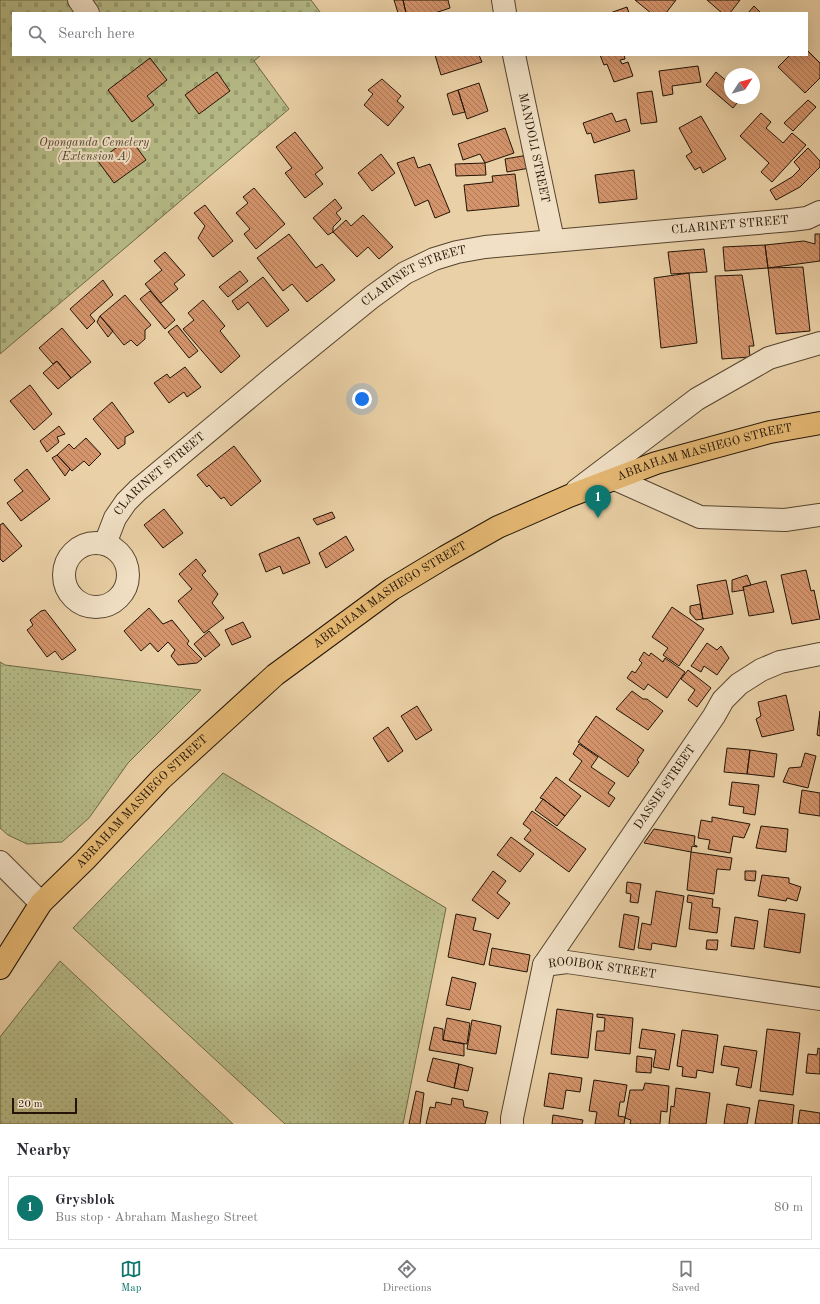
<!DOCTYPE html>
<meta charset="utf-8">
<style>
body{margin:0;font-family:"Old Standard TT",serif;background:#f7f7f7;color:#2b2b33}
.compass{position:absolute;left:724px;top:68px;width:36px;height:36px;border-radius:50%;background:#fff;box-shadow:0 4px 16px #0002;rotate:54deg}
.scale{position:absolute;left:12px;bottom:10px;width:65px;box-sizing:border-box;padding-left:4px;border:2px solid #231405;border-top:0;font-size:11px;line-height:14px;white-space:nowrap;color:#231405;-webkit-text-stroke:3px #f1e0c5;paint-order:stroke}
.you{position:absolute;left:362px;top:399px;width:14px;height:14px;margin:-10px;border:3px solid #fff;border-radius:50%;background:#1a73e8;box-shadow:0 0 0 6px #1a73e833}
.badge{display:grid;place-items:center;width:26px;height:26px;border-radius:50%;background:#0f766e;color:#fff;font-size:13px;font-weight:700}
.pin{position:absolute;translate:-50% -33px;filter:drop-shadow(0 1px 2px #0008)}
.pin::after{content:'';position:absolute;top:21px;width:14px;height:12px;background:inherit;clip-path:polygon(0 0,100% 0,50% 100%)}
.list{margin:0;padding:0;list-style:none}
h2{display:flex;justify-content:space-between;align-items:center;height:52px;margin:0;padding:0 16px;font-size:17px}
h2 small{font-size:13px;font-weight:400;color:#7c7c81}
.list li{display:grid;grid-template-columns:26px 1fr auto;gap:12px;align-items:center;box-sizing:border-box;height:64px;margin:0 8px 8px;padding:0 8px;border:1px solid #e1e1e2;border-radius:0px}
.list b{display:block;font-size:15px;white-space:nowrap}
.list p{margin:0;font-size:13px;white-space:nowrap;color:#7c7c81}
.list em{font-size:13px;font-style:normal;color:#7c7c81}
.icon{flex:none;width:22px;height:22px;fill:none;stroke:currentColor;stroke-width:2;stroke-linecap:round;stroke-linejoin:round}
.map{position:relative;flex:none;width:820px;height:1124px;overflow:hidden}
.search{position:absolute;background:#fff;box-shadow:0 4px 16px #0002;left:12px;right:12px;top:12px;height:44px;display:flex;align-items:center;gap:10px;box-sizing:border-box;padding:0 14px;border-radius:0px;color:#7c7c81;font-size:15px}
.sheet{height:124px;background:#fff}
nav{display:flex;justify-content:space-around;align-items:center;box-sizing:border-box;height:56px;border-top:1px solid #e1e1e2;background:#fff;font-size:11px;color:#7c7c81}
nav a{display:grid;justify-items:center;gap:2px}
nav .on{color:#0f766e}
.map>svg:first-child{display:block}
.grass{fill:url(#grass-dots);stroke:#6c6846}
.cemetery{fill:url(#cemetery-stones);stroke:#6c6846}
.building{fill:url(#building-back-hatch);stroke:#231405}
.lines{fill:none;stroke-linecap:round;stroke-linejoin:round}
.minor-casing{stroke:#55432d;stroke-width:24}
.major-casing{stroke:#231405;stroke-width:24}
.minor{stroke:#f1e0c5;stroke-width:22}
.major{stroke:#e5b873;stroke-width:22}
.labels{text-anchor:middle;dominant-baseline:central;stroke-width:4;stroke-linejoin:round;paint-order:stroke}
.park-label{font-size:12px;font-style:italic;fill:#4f462c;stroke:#f1e0c5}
.street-label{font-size:12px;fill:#231405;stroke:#f1e0c5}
</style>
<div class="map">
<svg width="820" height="1124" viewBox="0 0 820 1124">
<defs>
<pattern id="grass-dots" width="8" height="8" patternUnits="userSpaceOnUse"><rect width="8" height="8" fill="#b6bb87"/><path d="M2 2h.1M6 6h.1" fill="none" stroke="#9ca073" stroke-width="1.8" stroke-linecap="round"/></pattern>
<pattern id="cemetery-stones" width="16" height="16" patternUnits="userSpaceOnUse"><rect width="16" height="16" fill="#b6bb87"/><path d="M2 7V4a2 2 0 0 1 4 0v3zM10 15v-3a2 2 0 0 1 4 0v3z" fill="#9ca073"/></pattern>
<pattern id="building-back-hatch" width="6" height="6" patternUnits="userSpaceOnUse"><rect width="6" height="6" fill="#d4946c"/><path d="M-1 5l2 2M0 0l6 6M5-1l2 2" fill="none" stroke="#ac7857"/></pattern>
</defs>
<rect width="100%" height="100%" fill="#ead0a6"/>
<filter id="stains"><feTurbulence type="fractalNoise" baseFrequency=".005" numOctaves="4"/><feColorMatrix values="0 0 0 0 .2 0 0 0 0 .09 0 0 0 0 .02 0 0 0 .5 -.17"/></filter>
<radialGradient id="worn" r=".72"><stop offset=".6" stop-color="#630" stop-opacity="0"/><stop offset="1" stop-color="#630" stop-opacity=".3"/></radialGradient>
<path class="grass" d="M0 662 5 665 201 690 128 763 89 818 62 842 27 844 8 835 0 828Z
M223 773 446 908 403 1124H285L73 928Z
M60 961 233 1124H0V1037Z"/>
<path class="cemetery" d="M0 0H311L320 12 318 13H13V55H261L254 61 289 109 0 354Z"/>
<path class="building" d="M394 0H403L406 13H398Z
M403 0H448L450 8 435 13H406Z
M635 0H676L666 13H651Z
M707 0H740L730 13H722Z
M754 6 761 13H748Z
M627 7 629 13H610Z
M807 50 820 63V78L805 93 778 67 790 55H807Z
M435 55H479L482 62 441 75Z
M600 55H624L625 59 620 60 622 64 628 62 633 76 614 82 607 64 604 65Z
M150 58 167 80 147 96 154 105 132 122 108 90Z
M698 66 701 82 672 86 673 94 663 96 659 71Z
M217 72 230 91 199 114 185 95Z
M716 72 730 84V98H741L733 108 706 85Z
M382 79 401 96 397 101 404 107 388 126 364 105 373 94 368 90Z
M479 83 488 111 467 119 458 90Z
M458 90 465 112 453 115 447 94Z
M652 91 657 122 641 124 637 93Z
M808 100 816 107 793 131 784 123Z
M612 113 616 122 626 119 630 131 594 143 591 133 587 134 583 123Z
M761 113 771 122 766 128 783 143 792 133 806 145 772 182 761 172 769 163 740 136Z
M701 116 726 159 703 173 700 167 695 170 686 156 692 152 679 128Z
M505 128 514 153 485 163 480 154 463 160 458 144Z
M295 132 323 168 315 174 323 184 305 198 285 173 292 168 276 147Z
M130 138 146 160 114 183 98 161Z
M808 148 820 161V167L800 187 776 200 770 190 792 177 800 169 794 162Z
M381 154 395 173 372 191 358 173Z
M528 155 530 168 507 172 505 159Z
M414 157 418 168 430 164 450 212 435 218 428 200 415 206 397 163Z
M485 163 486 175 456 176 455 164Z
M634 170 637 199 599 203 595 175Z
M515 174 519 206 467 211 464 185 493 182 492 176Z
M254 188 285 224 256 249 244 234 250 229 236 213 248 203 243 197Z
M335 199 342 208 336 213 341 219 333 227V232L328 235 313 218Z
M205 205 233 241 213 257 198 238 205 226 194 213Z
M363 215 393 247 379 259 368 247 357 257 333 232 346 220 351 226Z
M289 234 316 268 322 264 335 280 307 302 292 284 283 291 257 258Z
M815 234H820V261L768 268 765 245 804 241 815 244Z
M765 245 768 268 725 271 723 247Z
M704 249 707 272 671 274 668 252Z
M165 252 185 275 174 284 178 289 161 303 145 284 162 270 154 261Z
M803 267 810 331 776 334 768 268Z
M240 271 248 281 228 297 219 287Z
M689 273 697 343 661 348 654 278Z
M742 275 754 346H749L750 357 722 359 715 276Z
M263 277 289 310 267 327 248 302 238 310 232 301Z
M103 280 113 295 90 315 95 321 87 329 70 309Z
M150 291 175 320 165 329 140 299Z
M125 295 151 325 145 330V339L137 346 131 340 124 345 100 316Z
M203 300 225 326 220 331 240 356 221 373 183 329 194 320 188 313Z
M100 316 113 331 108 337 97 322Z
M177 325 198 351 189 358 168 332Z
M62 328 91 362 71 378 57 361 53 364 39 348Z
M57 361 71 378 58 389 43 373Z
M185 367 201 387 187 397 184 392 169 403 154 383 167 374 170 378Z
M30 385 52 414 34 430 10 401Z
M112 402 134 432 125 437V444L118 449 93 419Z
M59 426 65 434 57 437 59 442 47 452 40 441Z
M86 438 101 454 89 466 84 461 72 471 57 455 69 444 74 449Z
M234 446 261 481 231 506 224 497 221 499 209 485 207 487 197 475Z
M57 455 70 469 65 476 52 458Z
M27 469 50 499 21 521 7 503 23 491 14 480Z
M164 509 183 533 163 548 144 525Z
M332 512 335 518 317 525 313 519Z
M3 523 22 546 3 562 0 559V525Z
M346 536 354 550 326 568 319 553Z
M299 537 310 563 283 574 280 566 266 572 259 554Z
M196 559 206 571 202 575 218 594 212 603 224 618 204 633 178 601 192 589 179 574Z
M806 570 811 591 814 590 820 619 792 624 781 575Z
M747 575 751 585 743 587 744 590 732 592V580Z
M726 580 733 614 703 619 697 585Z
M766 581 774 612 749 616 743 587Z
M700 604 703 619 696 620 690 613V606Z
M672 607 704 629 679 666 663 655 668 648 652 637Z
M149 608 163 624 172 620 189 641 187 644 202 659 197 663 178 665 171 656 175 650 168 642 158 652 150 643 141 651 124 631Z
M45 610 76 650 62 660 55 651 47 657 27 630 33 625 30 620 41 611Z
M243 622 251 637 232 645 225 630Z
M209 631 220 645 205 657 194 644Z
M707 643 717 650 721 646 729 658 717 675 704 666 701 672 691 666Z
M644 652 649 656 651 653 663 662 665 658 685 672 667 698 648 684 644 690 627 678 632 671 635 673 642 663 639 660Z
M688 670 711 688 697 707 688 700 695 690 681 679Z
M632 691 643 699H647L663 711 648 730 616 709Z
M786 695 794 730 762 737 756 719 761 716 758 702Z
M417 706 432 730 416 740 401 716Z
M820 711V736L817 735Z
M596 716 644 750 637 760 639 762 628 777 578 742Z
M388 727 403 751 388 762 373 738Z
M579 744 598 757 591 767 615 783 608 793 615 798 609 807 569 780 582 761 573 754Z
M727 748 750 750 747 774 724 772Z
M750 750 777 754 774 777 747 774Z
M805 753 816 756 808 788 783 782 789 768 801 767Z
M556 777 581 796 565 816 543 799 540 798Z
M732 782 759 785 755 815 743 813 744 807 729 805Z
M802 790 820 793V816L799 813Z
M543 799 565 816 557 826 535 810Z
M532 811 586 849 569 872 524 839 531 830 523 824Z
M712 817 750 824 744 838 733 836 730 853 708 849 710 840 698 838 701 820 712 822Z
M761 826 788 829 786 852 756 848Z
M654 829 695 836 694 845 697 846V847L692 846 691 852 644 843Z
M511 837 534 854 520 872 497 855Z
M691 852 732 858 730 870 717 869 714 894 687 890Z
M493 871 506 881 497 893 510 903 498 919 472 900Z
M745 871H756L755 881 745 880Z
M762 875 789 878V883L801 887 797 901 787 898 786 901 758 896Z
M627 882 641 884 638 903 630 902 631 894 626 893Z
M656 891 684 896 676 947 652 943 651 950 638 948 642 923 651 925Z
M688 895 713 899 712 907 720 908 717 933 689 929 692 903 687 902Z
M769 909 805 914 800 953 764 947Z
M456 914 476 918 473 930 491 934 484 965 448 957Z
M624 914 639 917 634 950 619 947Z
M735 917 758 921 754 949 731 946Z
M707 940H718L717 950 706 949Z
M492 948 530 955 527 972 489 965Z
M452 977 476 983 470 1010 446 1005Z
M557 1009 593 1014 588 1058 551 1054Z
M597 1014 633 1018 630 1054 595 1050 597 1031H604L605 1018 597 1017Z
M447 1018 470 1023 467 1044 443 1040Z
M472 1020 501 1026 496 1054 467 1049Z
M434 1027 443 1029V1040L464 1044V1056L429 1050Z
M642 1029 675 1034 669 1070 653 1067 656 1050 639 1048Z
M767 1029 800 1033 793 1095 760 1091Z
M682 1030 718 1035 713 1073 697 1070 696 1078 682 1076 683 1067 677 1066Z
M724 1046 757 1051 751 1088 736 1085 739 1068 721 1065Z
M818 1048 820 1049V1074L806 1073 808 1054 817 1055Z
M637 1056 652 1058 651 1073 636 1072Z
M433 1058 459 1064 454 1088 427 1081Z
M459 1064 473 1068 468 1091 454 1088Z
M549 1073 582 1078 580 1092 566 1090 563 1109 544 1106Z
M594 1080 627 1085 624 1102H620L618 1116 625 1117 624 1124H595L597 1112 589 1111Z
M645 1083 669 1086 667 1112 661 1111 660 1124H630L631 1120 625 1118 630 1090H643Z
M676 1088 710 1093 706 1124H669L671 1106 674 1107Z
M416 1091 424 1093 420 1124H409Z
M452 1098 463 1100 464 1107 488 1112 485 1124H426L430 1107 435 1108 436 1102 451 1105Z
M759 1100 794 1105 792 1124H755Z
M727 1104 750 1108 747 1124H724Z
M800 1110 820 1113V1124H798Z
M553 1115 583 1120 582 1124H552Z"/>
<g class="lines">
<g class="minor-casing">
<g id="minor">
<path d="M79 0 88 13"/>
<path d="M503 0 505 13"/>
<path id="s1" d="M514 55 553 240"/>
<path d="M615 479 700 517 785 520 820 515"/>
<path d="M577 490 697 399 769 358 820 343"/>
<circle cx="96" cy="575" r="32"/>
<path id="s2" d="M105 544 115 518 126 502 138 490 277 374 372 297 405 273 434 259 457 252 485 247 791 220 807 218 820 212"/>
<path d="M0 862 41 903"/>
<path id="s3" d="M544 965 714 716 723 700 739 684 761 670 780 662 820 654"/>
<path id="s4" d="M512 1124V1118L544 965 567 962 820 999"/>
</g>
</g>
<g class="major-casing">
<g id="major">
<path id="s5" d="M0 968 41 903 85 860 161 779 275 675 392 589 445 557 498 527 569 496 656 463 770 432 820 423"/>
</g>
</g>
<use href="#minor" class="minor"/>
<use href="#major" class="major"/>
</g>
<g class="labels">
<g class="park-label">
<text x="94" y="143">Oponganda Cemetery<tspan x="94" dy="14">(Extension A)</tspan></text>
</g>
<g class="street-label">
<text stroke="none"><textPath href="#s1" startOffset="95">MANDOLI STREET</textPath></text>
<text stroke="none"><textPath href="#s2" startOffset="739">CLARINET STREET</textPath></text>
<text stroke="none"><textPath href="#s2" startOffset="415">CLARINET STREET</textPath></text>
<text stroke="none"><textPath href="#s5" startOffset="892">ABRAHAM MASHEGO STREET</textPath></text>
<text stroke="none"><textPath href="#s2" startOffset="91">CLARINET STREET</textPath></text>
<text stroke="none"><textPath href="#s5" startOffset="544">ABRAHAM MASHEGO STREET</textPath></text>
<text stroke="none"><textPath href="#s3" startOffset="215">DASSIE STREET</textPath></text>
<text stroke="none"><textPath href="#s5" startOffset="220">ABRAHAM MASHEGO STREET</textPath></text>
<text stroke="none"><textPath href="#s4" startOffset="221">ROOIBOK STREET</textPath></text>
</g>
</g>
<rect width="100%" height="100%" filter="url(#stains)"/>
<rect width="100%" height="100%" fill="url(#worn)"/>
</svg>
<svg class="compass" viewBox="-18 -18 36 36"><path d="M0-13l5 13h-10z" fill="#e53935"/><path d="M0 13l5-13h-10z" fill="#7c7c81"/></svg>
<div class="scale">20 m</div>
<div class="you"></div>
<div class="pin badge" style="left:598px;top:518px">1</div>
<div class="search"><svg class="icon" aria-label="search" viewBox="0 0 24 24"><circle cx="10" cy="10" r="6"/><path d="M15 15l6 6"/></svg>Search here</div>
</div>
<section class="sheet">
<h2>Nearby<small></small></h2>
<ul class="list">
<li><span class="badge">1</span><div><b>Grysblok</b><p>Bus stop · Abraham Mashego Street</p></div><em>80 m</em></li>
</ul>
</section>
<nav>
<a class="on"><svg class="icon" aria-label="map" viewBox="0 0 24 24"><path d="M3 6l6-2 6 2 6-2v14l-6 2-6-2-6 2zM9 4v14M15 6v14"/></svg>Map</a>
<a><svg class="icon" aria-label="directions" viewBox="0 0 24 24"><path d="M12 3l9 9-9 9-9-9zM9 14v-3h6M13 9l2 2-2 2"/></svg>Directions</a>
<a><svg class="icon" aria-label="saved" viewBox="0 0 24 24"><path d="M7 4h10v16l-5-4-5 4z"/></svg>Saved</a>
</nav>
